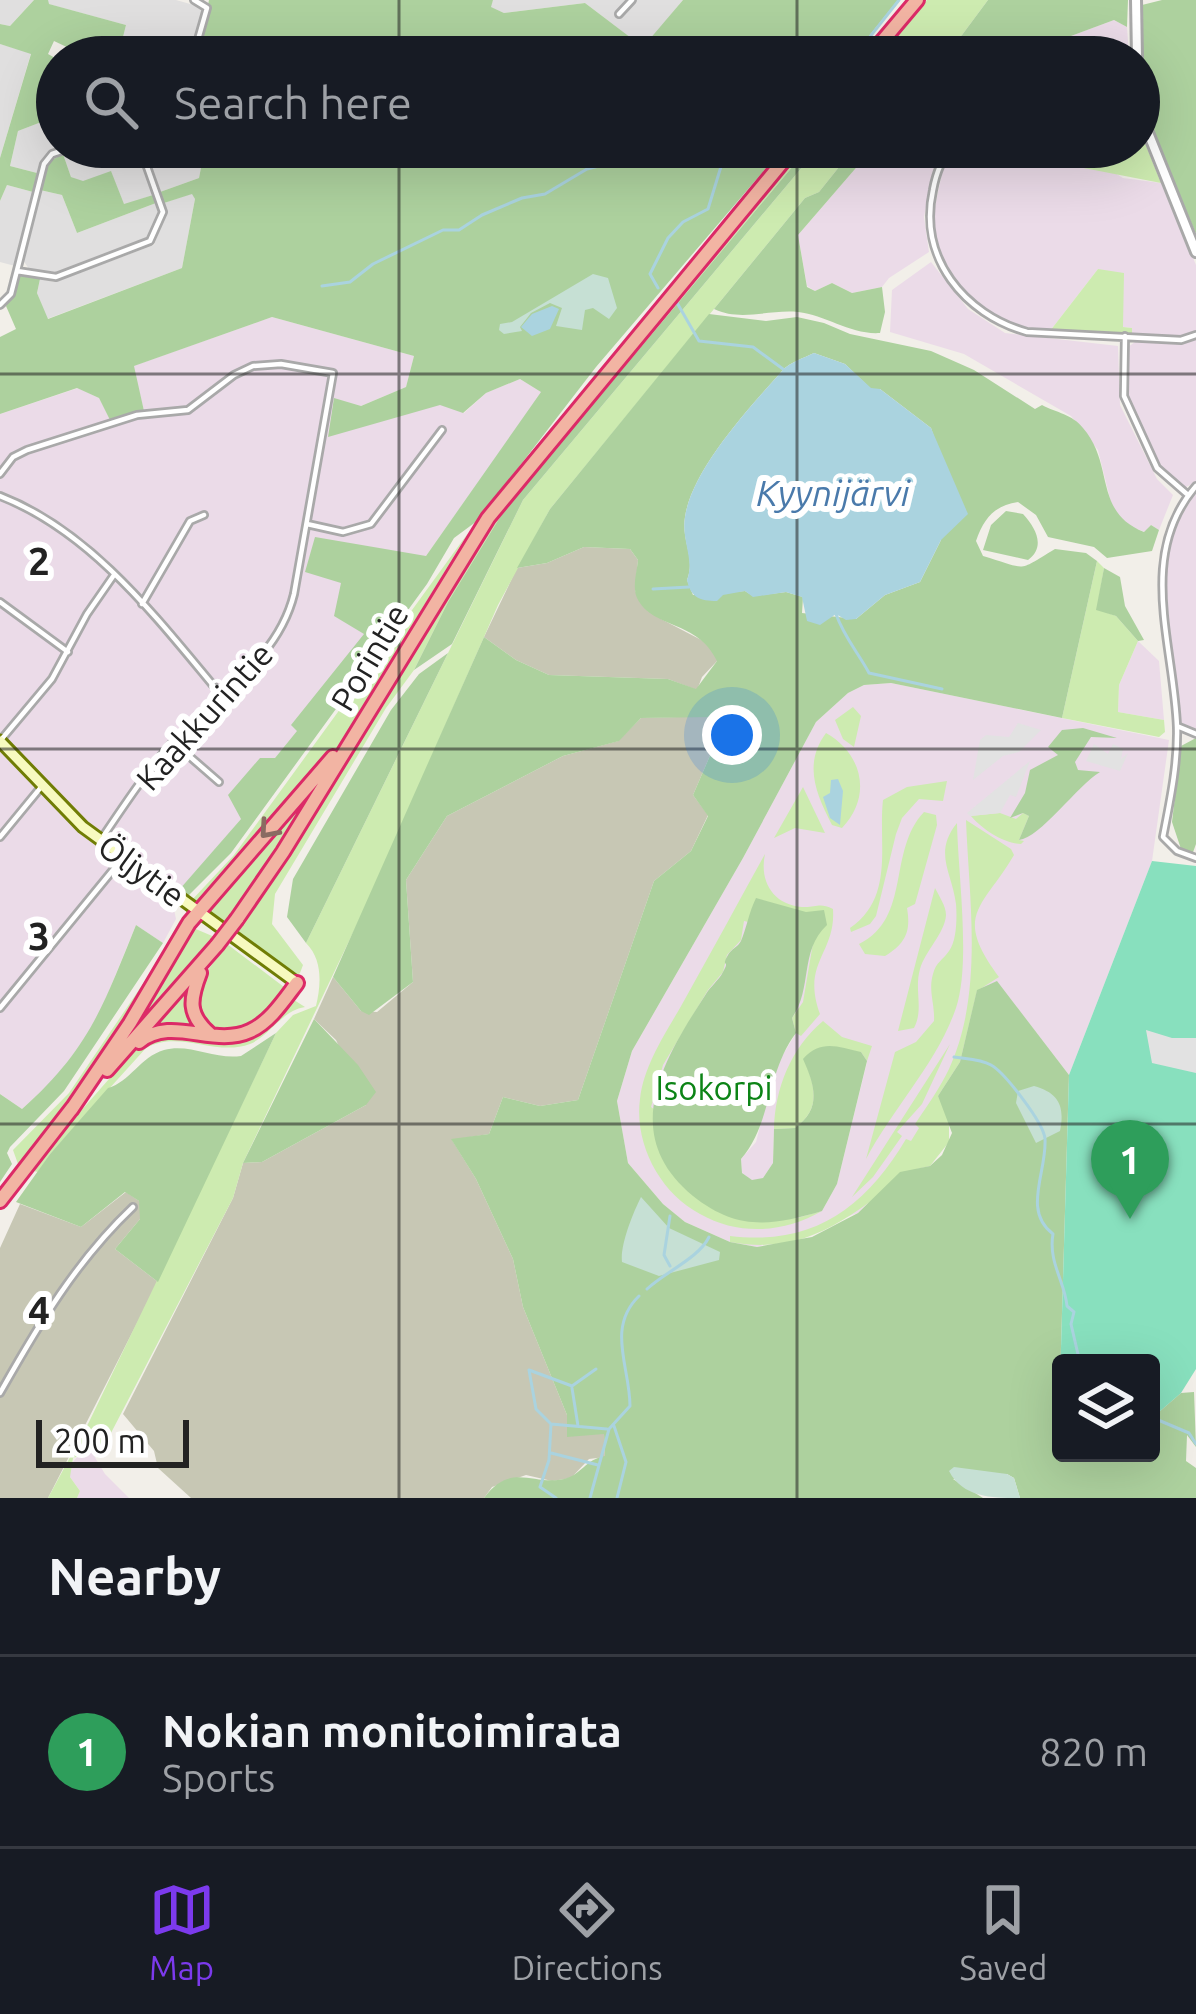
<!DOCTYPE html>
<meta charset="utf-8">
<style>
body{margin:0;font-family:Ubuntu,sans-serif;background:#242831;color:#f1f3f6}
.controls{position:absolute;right:36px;bottom:36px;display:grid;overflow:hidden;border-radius:12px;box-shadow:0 12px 48px #0002}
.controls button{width:108px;height:108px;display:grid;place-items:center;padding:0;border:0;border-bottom:3px solid #363941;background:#171b24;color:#f1f3f6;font:60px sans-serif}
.scale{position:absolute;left:36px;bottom:30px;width:153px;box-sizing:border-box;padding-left:12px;border:6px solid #222;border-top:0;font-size:33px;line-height:42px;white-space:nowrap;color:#222;-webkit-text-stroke:9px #fff;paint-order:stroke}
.you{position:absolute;left:732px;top:735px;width:42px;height:42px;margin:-30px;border:9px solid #fff;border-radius:50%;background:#1a73e8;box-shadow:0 0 0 18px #1a73e833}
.badge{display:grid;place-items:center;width:78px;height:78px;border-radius:50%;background:#7c3aed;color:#fff;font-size:39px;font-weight:700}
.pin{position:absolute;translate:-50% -99px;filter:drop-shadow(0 3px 6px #0008)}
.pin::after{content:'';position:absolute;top:63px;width:42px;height:36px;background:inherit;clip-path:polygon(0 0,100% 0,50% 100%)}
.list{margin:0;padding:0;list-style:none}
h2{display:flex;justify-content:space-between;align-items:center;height:156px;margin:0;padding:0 48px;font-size:51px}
h2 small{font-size:39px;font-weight:400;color:#9ea1a6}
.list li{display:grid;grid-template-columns:78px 1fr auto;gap:36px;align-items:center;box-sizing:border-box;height:192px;padding:0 48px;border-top:3px solid #363941}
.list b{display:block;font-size:45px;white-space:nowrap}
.list p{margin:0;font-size:39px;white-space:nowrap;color:#9ea1a6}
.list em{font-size:39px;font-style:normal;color:#9ea1a6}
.icon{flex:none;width:66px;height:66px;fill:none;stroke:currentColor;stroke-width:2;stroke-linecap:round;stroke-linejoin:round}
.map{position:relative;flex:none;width:1196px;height:1498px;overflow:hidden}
.search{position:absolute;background:#171b24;box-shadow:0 12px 48px #0002;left:36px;right:36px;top:36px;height:132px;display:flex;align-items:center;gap:30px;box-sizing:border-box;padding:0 42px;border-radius:66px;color:#9ea1a6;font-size:45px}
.sheet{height:348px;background:#171b24}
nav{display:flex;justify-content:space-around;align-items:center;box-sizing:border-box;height:168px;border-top:3px solid #363941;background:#171b24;font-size:33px;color:#9ea1a6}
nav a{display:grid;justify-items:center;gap:6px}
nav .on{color:#7c3aed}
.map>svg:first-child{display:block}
.residential{fill:#e0dfdf}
.industrial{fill:#ebdbe8;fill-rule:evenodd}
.construction{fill:#c7c7b4}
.grass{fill:#cdebb0}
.forest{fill:#add19e;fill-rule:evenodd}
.wetland{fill:#c6e0d4}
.pitch{fill:#88e0be}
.parking{fill:#e2e2e2}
.water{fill:#aad3df}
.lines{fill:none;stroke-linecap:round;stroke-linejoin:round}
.stream{stroke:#aad3df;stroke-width:3}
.minor-casing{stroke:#a9a9a9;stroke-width:10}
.tertiary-casing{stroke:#a9a9a9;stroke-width:14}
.secondary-casing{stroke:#707d05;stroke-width:15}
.trunk-casing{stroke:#dc2a67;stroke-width:18}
.minor{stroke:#fff;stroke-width:4.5}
.tertiary{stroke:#fff;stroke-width:8}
.secondary{stroke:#f7fabf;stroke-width:9}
.trunk{stroke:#f2b4a3;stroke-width:12}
.trunk-bridge-casing{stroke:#dc2a67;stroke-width:18;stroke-linecap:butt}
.trunk-bridge{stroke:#f2b4a3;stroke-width:12}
.oneway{stroke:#8a6b62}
.grid{fill:none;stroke:#222;stroke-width:3;stroke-opacity:0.55}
.labels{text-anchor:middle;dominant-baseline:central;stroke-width:12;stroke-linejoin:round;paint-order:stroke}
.street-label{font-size:33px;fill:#222;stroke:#fff}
.park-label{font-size:33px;fill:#0c8416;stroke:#fff}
.water-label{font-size:36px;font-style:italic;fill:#4a7aab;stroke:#fff}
.grid-label{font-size:39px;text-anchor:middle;font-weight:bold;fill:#222;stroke:#fff;stroke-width:12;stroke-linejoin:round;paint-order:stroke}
</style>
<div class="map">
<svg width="1196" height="1498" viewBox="0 0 1196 1498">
<rect width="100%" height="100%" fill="#f2efe9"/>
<path class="residential" d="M0 0H34L10 26 0 24Z
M48 0H176L201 7 202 14 190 57H118L126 25 48 4Z
M493 0H683L644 48 585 3 504 13 490 7Z
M0 44 31 53 0 158Z
M57 116V147H61L44 157 37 173 10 166 18 131Z
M81 147H136L153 195 124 205 111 172 83 182 71 177 63 154Z
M144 147H205L199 178 160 192Z
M7 185 33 192 15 266 0 262V201Z
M40 190 62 195 77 233 156 203 159 211 148 239 53 275 29 269 23 260Z
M193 193 195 199 182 268 47 319 37 293 40 279 54 282 154 245 167 212 164 203Z"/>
<path class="industrial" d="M1114 20 1127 27 1129 57H1044L1071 36Z
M874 147H901L935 162 924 217 929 252 889 278 882 287 852 293 832 283 815 291 807 286 798 235Z
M958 147H1075L1063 163 1112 171 1123 178 1161 183 1196 265V331L1181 336 1132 335V328L1123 327 1098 269 1050 331 1014 325 970 301 947 269 935 236 933 216 944 164Z
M931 262 968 309 1005 333 1118 346 1120 405 1157 479 1173 495 1159 530 1151 525 1145 532 1123 524 1113 511 1098 450 1071 416 964 354 890 332 892 290Z
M272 317 414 356 406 387 361 406 329 436 441 404 464 413 486 393 520 379 542 392 426 556 341 583 365 634 292 726 298 731 275 758H260L241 819 172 900 176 919 163 943 136 925 95 1025 55 1079 22 1109 0 1094V414L78 388 99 398 111 420 144 411 133 366Z
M1196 339V482L1184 488 1160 467 1129 400 1128 347 1135 342 1180 343Z
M1196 492V730L1180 722 1164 573 1170 535Z
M1138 641 1159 661 1164 720 1118 712 1119 685Z
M891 683 1169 740 1152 861 1069 1075 997 982 930 1166 899 1172 858 1213 757 1247 730 1242 685 1222 663 1204 628 1163 617 1101 632 1051 743 858 816 722 848 693 864 685ZM796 1033 775 1068 756 1142 741 1159 742 1173 752 1181 763 1178 773 1163 774 1130 867 1062 837 1184 822 1211 656 1144Z
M91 1451 105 1474 129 1498H77L80 1491 70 1477V1465L82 1452Z"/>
<path class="construction" d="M584 547 630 549 638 560 635 591 661 619 709 644 718 660 702 677 697 690 668 679 549 675 516 660 484 637 517 568 547 563Z
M714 716 718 737 693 795 708 815 691 851 654 881 578 1100 540 1106 503 1097 489 1134 452 1140 476 1179 513 1259 523 1307 567 1415 568 1436 604 1433 605 1457 589 1459 571 1478 552 1481 526 1475 492 1487 484 1498H191L158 1468 154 1451 123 1414 233 1198 243 1163 262 1162 366 1105 336 1040 314 1019 333 977 361 1011 377 1012 413 982 406 880 447 816 563 756 618 741 641 718Z
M126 1192 139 1201 142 1211 140 1219 115 1249 158 1282 48 1498H0V1248L20 1204 81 1227Z"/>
<path class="grass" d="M927 0H988L962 35 937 57H875Z
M1139 128 1161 183 1063 164 1059 157 1075 147H1139Z
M800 147H809L505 509 448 602 414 670 386 708 275 894 272 924 303 965 300 973 294 976 235 933 291 855 487 525Z
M819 147H855L819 192 805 198 550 509 498 605 371 895 243 1163 233 1198 98 1458 91 1451 73 1458 70 1477 80 1491 77 1498H48L89 1422 276 1033 293 1015 316 1006C321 985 323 960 306 943L523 500Z
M1098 269 1124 273 1123 327 1132 328V335L1050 331Z
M468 533 335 752 201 901H191L234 855Z
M1097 561 1104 568 1097 609 1116 616 1138 641 1119 685 1118 712 1164 720 1165 732 1159 737 1062 718Z
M853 707 861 716 854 747 843 739 835 720Z
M826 733C862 753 873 796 842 828L832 825C816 794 803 764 826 733Z
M947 781 943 801 919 799 902 818 896 834 876 916 870 924 851 932 850 928C895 897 878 844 883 800L907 787Z
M318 782 284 844 225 926 206 909Z
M803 787 825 833 795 828 774 838Z
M924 812 936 815 937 825 915 904 907 908C911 931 906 943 885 956L865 954 859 944C912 918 887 851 924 812Z
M1000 813 1016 819 1023 813 1029 816 1019 840 1024 841 1021 844C1003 843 983 830 971 816Z
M966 820 1011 849 1014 855C983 908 952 914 999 977L977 991 960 1062 938 1096 949 1116V1142L930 1166 917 1169C853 1211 813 1257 730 1242V1236C813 1246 865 1208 906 1139L911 1141 919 1128 915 1124C927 1106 940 1088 949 1069 984 993 969 900 966 820Z
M957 823C958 874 971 963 956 1008 937 1063 893 1108 866 1159L895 1052 916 1042 934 1021C935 1004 928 991 933 974 936 962 943 960 949 951 957 941 957 916 956 904 952 872 933 853 957 823Z
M765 854C759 881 773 905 802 907 816 908 819 902 833 909 836 954 801 962 820 1014L801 1036 796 1033 792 1018 803 1002 814 937 744 921 741 940 727 955 723 972 708 990 663 1065 651 1107 797 1218 822 1211C784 1233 739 1236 700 1214 660 1193 634 1144 640 1099 644 1063 668 1030 685 999 712 951 738 903 765 854Z
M935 888C939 896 946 906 946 915 945 933 925 951 920 969 914 990 924 1009 914 1028L898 1031Z
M180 920 185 923 105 1057 18 1164 13 1150 69 1093 153 969Z
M191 927 217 938 112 1059Z
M227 944 284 987C266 1020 243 1034 206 1028L194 1008 200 981Z
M191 984 198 1030 150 1029Z
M294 1000 305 1007C281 1011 271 1035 250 1044 215 1057 180 1029 146 1048L50 1154 38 1172 29 1170 138 1046 156 1035 243 1039 254 1035Z
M823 1021 842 1037 872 1046 867 1061 861 1052 804 1059C815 1086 822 1108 795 1128L774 1129C775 1088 791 1048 823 1021Z
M950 1044 922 1104 897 1132 902 1136 873 1177 852 1197Z"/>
<path class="forest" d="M34 0H48L49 4 126 25 118 57H68L71 49 54 41 48 54 57 59V116L18 131 10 166 37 173 33 192 7 185 0 201V158L31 54 0 44V24L10 26Z
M209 0H493L491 7 504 13 585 3 643 47 683 0H898L852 57H197Z
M988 0H1128L1127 27 1114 20 1071 36 1044 57 974 54 937 57 962 35Z
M1162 0H1196V234L1143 109 1142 5Z
M205 147H784L596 367 477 521 454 538 427 584 231 853 188 896 179 890 241 819 228 795 260 758H275L297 731 291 725 364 634 334 616 341 583 305 572 315 537 426 556 541 392 520 379 486 393 463 413 440 405 328 437 334 398 361 406 406 387 414 356 272 317 134 366 144 411 110 420 99 398 77 388 0 414V337L16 329 6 306 20 275 40 279 37 293 48 319 182 268 195 199 192 194 164 203 160 192 199 178Z
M809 147H819L523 500 452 644 414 670 448 602 505 509Z
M855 147H874L798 235 807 287 815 291 832 283 852 293 882 287 885 312 880 333C851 335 826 315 798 312 770 309 741 322 714 309L805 198 819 192Z
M63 154 71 177 83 181 111 171 124 204 153 195 156 203 77 233 62 195 40 190 48 162Z
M709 314 766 321 797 317 824 323 850 334 931 351 974 370 1035 409 1042 405C1057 413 1072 414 1083 428 1115 465 1093 512 1144 532L1151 525 1159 530 1152 551 1107 558 1094 547 1048 537 1036 515 1018 502C994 506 984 518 976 541L983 556C1030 570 1016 572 1055 549L1086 553 1097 561 1062 718 891 683 864 685 848 693 816 722 743 858 632 1051 617 1101 628 1163 663 1204 685 1222 730 1242 757 1247 812 1237 858 1213 900 1172 930 1166 942 1155 952 1133 938 1096 960 1062 977 990 997 981 1069 1075 1060 1381 1061 1453H1151V1410L1159 1412 1181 1393 1194 1392 1196 1447 1187 1435 1186 1461 1196 1468V1498H1020L1014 1478 1007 1474 953 1479 983 1498H484C511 1461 533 1486 564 1479 581 1475 586 1459 605 1456L604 1434 567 1437V1415L523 1307 513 1259 476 1179 451 1139 489 1134 503 1097 540 1106 578 1100 654 881 691 851 708 816 693 795 718 737 714 717 641 718 619 741 563 756 447 816 406 880 413 982 369 1015 361 1011 333 977 484 637 516 660 549 675 668 679 696 689 717 661C698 620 652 629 637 598 632 587 637 571 638 560L630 549 584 547 547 563 517 568 550 509ZM814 353 845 364 871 389H880L931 428 940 455 941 540 920 582 885 595 856 619 802 613 803 597 786 592 753 596 745 591 693 595 687 580C696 557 681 541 685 517 692 469 750 407 782 371 790 362 804 358 814 353Z
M1006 511 1023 514C1036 528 1046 547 1028 560L983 550 991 525Z
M1104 568 1120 577 1125 606 1144 640 1138 641 1116 616 1096 610Z
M448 653 306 943 287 917 293 879 391 710 419 674Z
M1083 728 1117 738 1091 737 1075 762 1078 770 1100 772C1077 786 1040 838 1019 840L1029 816 1023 813 1010 818 1025 793 1030 770 1058 755 1048 747 1062 730Z
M1196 738V844L1192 855 1181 849 1172 822 1181 746Z
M756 898 806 912 824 910 827 925C799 951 813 988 792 1018L796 1033C766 1073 772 1123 741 1159L742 1173 752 1180 763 1178 773 1163 774 1129 795 1128C822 1108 815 1086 803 1059 821 1039 838 1047 861 1052L867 1061 837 1184 822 1211C771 1226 737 1231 693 1196 618 1134 663 1060 706 994 711 986 719 980 723 972 731 958 720 969 728 955 731 949 738 947 741 941 746 930 749 912 756 898Z
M136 925 163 943 64 1091 10 1147 7 1153 12 1164 0 1182V1094L22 1109C89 1050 104 1004 136 925Z
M314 1019 358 1065 376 1092 366 1105 262 1162 243 1163Z
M276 1033 158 1282 115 1249 140 1219 139 1201 125 1192 81 1227 16 1202 50 1154 108 1088C130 1082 140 1057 164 1050 190 1043 215 1060 241 1056Z"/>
<path class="wetland" d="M593 274 608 278 617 308 609 319 593 308 585 310 582 330 556 326 562 308 550 303 531 313 520 327 522 331 504 334 499 330 500 324 512 322Z
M1034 1086C1059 1093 1065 1106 1060 1131L1036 1143 1016 1103 1018 1091Z
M641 1197 669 1228 720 1252 719 1260 659 1276 622 1262C620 1245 633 1213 641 1197Z
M954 1467 1007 1474 1014 1478 1020 1498C993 1498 963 1498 949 1471Z"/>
<path class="pitch" d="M1152 861 1196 866V1369L1181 1393 1159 1412 1151 1410V1363H1061L1060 1382 1069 1075Z"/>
<path class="parking" d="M1018 723 1041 730 1019 752 1003 756 973 780 980 740 986 735 1009 737Z
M1094 744 1108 754 1113 744 1123 749 1121 759 1128 753 1120 771 1086 761Z
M1030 761 1016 797 1010 795 1000 813 970 816 967 813Z
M1146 1030 1172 1038H1196V1073L1152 1063Z"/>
<path class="water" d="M552 306 559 309 550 329 532 336 521 327 532 314Z
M814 353 845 364 871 388 880 389 931 428 968 514 941 540 920 582 885 595 856 619 846 620 836 614 820 625 807 621 802 597 786 592 753 597 745 591 723 595 717 601C700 601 691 598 687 580 695 559 681 541 685 517 692 469 750 407 782 371 790 362 804 358 814 353Z
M838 779 843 791 840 825 830 818 823 797 830 793 831 780Z"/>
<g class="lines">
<path class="stream" d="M854 57 899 0
M322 286 350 282 373 264 443 230H459L482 215 522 198 545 194 587 169 650 153
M658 288 650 274 668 238 683 222 708 209 727 147
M676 301 699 341 753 347 783 369
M653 589 689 587
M836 614C844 637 859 654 869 673L942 689
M954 1057C966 1059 980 1059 991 1065 1004 1072 1044 1123 1045 1139 1047 1172 1022 1211 1053 1234 1048 1262 1065 1282 1067 1306L1074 1312 1071 1324 1080 1363
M670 1216 664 1255 670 1266
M647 1289C665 1272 699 1258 709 1237
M572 1388 578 1426
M1151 1417 1189 1433 1196 1444
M550 1423 536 1409 529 1370 572 1386 596 1369
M614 1426 626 1462 617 1498
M551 1453 598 1465
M556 1498 540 1487 549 1460 551 1424 607 1429
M590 1498 609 1429 630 1406C630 1367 606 1328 639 1296"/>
<g class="minor-casing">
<path id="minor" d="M619 14 632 0
M193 57 207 8 194 0
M952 147C941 159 936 174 933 190 918 258 964 314 1027 332L1181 340 1196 335
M17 271 56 277 150 241 163 212 140 147
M0 305 11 294 44 164 52 154 73 147
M1125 336 1124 396 1157 468 1188 495
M0 474 13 457 27 450 137 415 188 410 234 375 253 366 281 364 333 373 294 594C278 660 215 696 172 743 145 773 123 807 100 841
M1196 486C1136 555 1174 645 1177 727 1178 764 1170 801 1163 837L1177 851 1196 858
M0 496C93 532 159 621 222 696
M307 524 343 532 371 524 442 430
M0 602 68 652
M142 604 190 521 204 515
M1177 726 1196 734
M0 741 52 679 87 614 114 575
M173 742 219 782
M0 837 42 786
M0 1008 122 859
M0 1393C39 1324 76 1261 133 1207"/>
</g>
<g class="tertiary-casing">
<path id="tertiary" d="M1136 0 1137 57
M1139 110 1196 252"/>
</g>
<g class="secondary-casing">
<path id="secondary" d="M0 741 83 827 297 983"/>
</g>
<g class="trunk-casing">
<path id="trunk" d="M869 57 917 0
M237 919 283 852 488 518 795 147
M200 973C190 999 187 1014 210 1034
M139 1042C172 1015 213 1048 250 1031 270 1022 284 1000 297 983
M107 1070 217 945
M71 1110 130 1023 189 923 333 757
M0 1201 73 1107"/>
</g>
<use href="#minor" class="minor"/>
<use href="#tertiary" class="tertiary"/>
<use href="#secondary" class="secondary"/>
<use href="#trunk" class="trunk"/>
<g class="trunk-bridge-casing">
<path id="trunk-bridge" d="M217 945 237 919"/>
</g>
<use href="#trunk-bridge" class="trunk-bridge"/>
</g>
<defs><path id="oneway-chevron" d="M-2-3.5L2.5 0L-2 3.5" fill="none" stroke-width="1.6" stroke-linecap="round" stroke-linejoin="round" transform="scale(3)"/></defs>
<use class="oneway" href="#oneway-chevron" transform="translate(268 830) rotate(131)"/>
<path class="grid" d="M399 0V57M797 0V57M399 147V1498M797 147V1498M0 374H1196M0 749H1196M0 1124H1196"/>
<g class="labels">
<g class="street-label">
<text transform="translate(369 657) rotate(-59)">Porintie</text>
<text transform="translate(204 716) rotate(-48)">Kaakkurintie</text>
<text transform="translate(142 870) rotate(36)">Öljytie</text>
</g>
<g class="park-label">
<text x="714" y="1087">Isokorpi</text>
</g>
<g class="water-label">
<text x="833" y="492">Kyynijärvi</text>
</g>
</g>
<g class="grid-label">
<text x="39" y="575">2</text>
<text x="39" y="950">3</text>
<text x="39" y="1324">4</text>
</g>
</svg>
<div class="controls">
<button><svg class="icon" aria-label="layers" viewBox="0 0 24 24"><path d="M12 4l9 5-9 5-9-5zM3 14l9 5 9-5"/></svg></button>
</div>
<div class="scale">200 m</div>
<div class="you"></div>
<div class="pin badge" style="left:1130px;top:1219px;background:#2e9e5b">1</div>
<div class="search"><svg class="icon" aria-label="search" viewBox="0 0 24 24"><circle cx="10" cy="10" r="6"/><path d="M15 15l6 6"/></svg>Search here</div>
</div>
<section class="sheet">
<h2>Nearby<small></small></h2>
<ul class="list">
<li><span class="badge" style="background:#2e9e5b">1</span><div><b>Nokian monitoimirata</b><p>Sports</p></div><em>820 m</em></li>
</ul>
</section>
<nav>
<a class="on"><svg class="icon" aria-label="map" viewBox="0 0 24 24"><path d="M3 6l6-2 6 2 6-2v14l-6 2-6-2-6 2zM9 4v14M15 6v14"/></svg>Map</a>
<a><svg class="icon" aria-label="directions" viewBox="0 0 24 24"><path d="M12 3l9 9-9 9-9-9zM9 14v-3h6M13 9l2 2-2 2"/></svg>Directions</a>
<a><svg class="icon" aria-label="saved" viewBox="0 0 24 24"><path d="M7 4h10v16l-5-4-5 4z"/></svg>Saved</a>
</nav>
